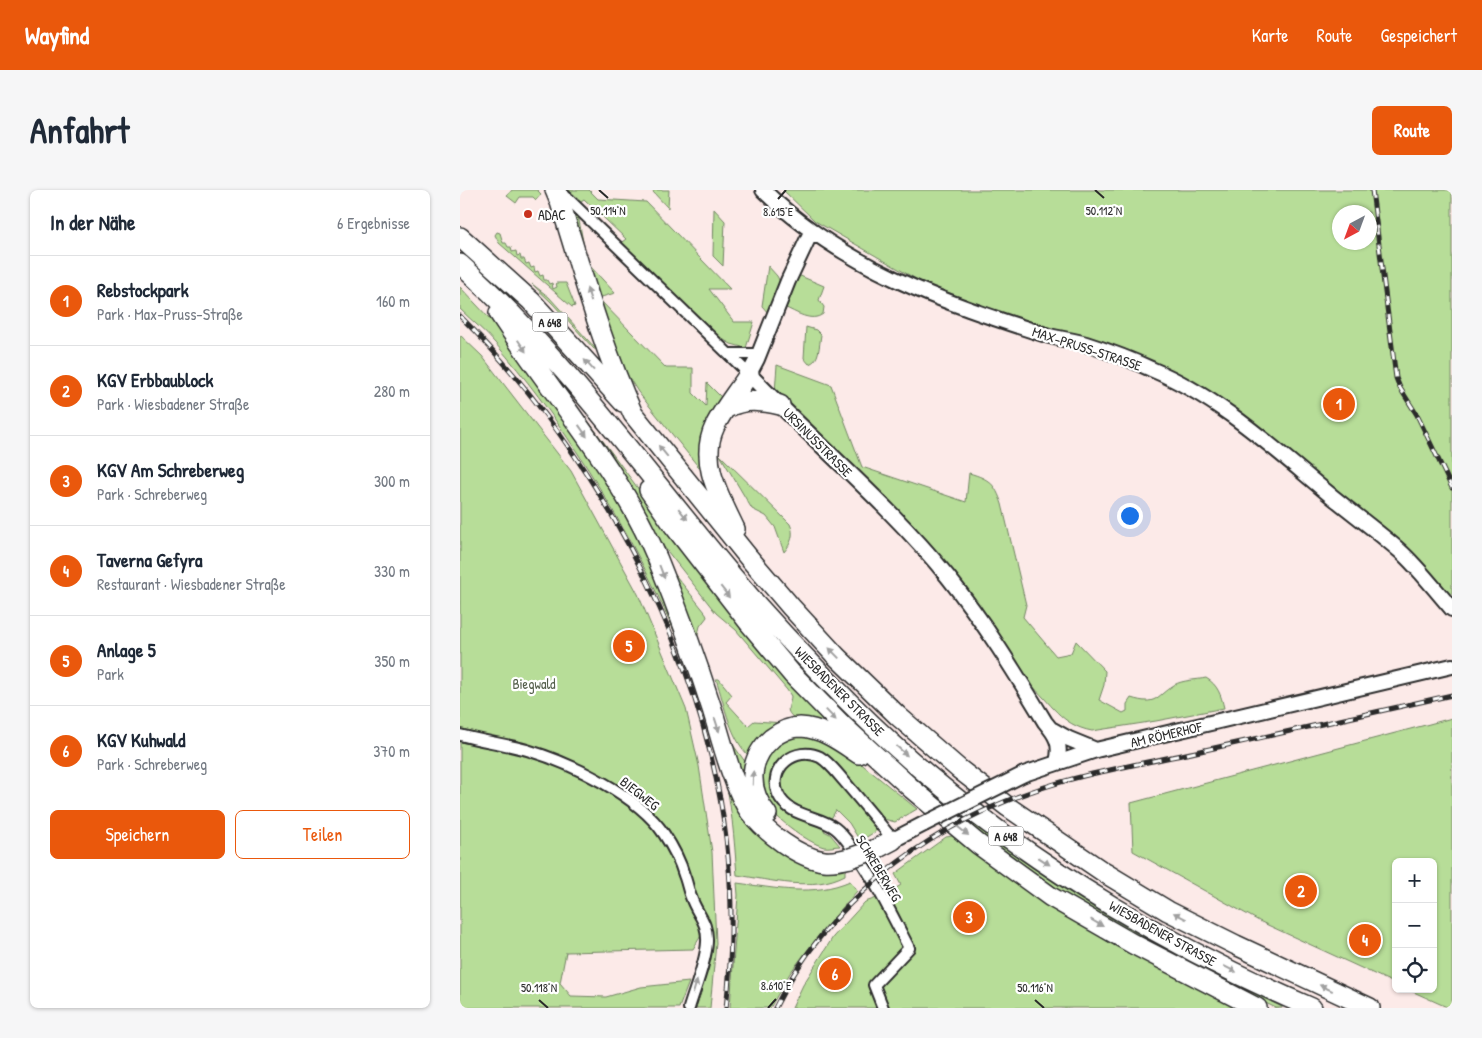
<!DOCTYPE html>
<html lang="de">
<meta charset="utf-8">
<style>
body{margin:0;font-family:"Patrick Hand",sans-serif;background:#f6f6f7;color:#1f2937}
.controls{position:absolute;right:15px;bottom:15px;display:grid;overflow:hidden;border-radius:8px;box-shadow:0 1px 4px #0004}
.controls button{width:45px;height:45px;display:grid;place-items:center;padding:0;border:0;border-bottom:1px solid #e0e1e3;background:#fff;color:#1f2937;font:25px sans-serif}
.compass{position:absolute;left:872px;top:15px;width:45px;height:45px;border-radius:50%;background:#fff;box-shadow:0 1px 4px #0004;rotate:221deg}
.you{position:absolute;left:669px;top:325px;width:18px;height:18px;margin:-12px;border:4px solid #fff;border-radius:50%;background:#1a73e8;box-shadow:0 0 0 8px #1a73e833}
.badge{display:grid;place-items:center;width:32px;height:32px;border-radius:50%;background:#ea580c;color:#fff;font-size:16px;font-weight:700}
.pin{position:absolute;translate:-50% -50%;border:2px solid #fff;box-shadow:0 1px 5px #0006}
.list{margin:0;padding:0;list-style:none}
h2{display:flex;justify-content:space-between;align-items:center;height:65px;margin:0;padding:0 20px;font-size:21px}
h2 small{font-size:16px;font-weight:400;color:#747a83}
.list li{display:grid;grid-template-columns:32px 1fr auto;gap:15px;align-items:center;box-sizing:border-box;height:90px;padding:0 20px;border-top:1px solid #e0e1e3}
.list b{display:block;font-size:19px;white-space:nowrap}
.list p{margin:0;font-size:16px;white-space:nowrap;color:#747a83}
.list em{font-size:16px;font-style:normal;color:#747a83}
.actions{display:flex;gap:10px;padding:15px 20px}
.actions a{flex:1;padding:11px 0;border:1px solid #ea580c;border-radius:8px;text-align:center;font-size:18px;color:#ea580c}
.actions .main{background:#ea580c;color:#fff}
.icon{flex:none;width:28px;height:28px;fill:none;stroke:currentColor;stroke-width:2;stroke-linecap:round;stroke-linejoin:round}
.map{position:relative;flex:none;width:992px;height:818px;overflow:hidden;border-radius:8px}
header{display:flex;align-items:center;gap:30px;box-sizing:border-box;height:70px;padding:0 25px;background:#ea580c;color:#fff}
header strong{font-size:24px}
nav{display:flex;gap:28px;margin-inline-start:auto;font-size:18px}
.intro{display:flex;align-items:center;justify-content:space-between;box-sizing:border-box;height:120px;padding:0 30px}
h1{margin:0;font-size:35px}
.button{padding:12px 22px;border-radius:8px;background:#ea580c;color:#fff;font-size:18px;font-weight:700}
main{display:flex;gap:30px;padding:0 30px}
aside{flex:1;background:#fff;border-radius:8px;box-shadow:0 1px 4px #0004}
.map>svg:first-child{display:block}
.green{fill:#b7dd98;stroke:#718462;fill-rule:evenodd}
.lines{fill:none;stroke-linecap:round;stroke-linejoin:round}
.street-casing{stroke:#2b2b2b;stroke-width:14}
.secondary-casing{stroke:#2b2b2b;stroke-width:18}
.highway-casing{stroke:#2b2b2b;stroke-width:22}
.street{stroke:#fff;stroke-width:10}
.secondary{stroke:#fff;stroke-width:14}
.highway{stroke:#fff;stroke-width:19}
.rail-casing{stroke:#2b2b2b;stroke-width:5}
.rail{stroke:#fff;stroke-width:3;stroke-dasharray:9;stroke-linecap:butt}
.secondary-bridge-casing{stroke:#2b2b2b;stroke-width:18;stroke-linecap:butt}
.highway-bridge-casing{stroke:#2b2b2b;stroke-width:22;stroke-linecap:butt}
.secondary-bridge{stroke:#fff;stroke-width:14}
.highway-bridge{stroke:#fff;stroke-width:19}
.oneway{fill:#a0a0a0}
.ticks{fill:none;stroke:#2b2b2b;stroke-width:2}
.poi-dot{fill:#c8321e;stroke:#fff;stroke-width:2}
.labels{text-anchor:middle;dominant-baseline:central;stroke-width:4.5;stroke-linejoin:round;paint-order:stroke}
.shield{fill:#fff;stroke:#6b6b6b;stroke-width:1}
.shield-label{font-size:12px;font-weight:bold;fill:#2b2b2b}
.poi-label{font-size:14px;fill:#2b2b2b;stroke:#fff;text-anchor:start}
.street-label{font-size:14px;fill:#2b2b2b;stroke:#fff}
.park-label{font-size:14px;fill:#55604c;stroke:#fff}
.ticks-label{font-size:12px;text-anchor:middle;fill:#2b2b2b;stroke:#fff;stroke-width:4.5;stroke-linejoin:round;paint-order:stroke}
</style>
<header>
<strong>Wayfind</strong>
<nav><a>Karte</a><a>Route</a><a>Gespeichert</a></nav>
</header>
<div class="intro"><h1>Anfahrt</h1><a class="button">Route</a></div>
<main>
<aside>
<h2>In der Nähe<small>6 Ergebnisse</small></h2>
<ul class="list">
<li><span class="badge">1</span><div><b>Rebstockpark</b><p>Park · Max-Pruss-Straße</p></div><em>160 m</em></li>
<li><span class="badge">2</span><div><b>KGV Erbbaublock</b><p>Park · Wiesbadener Straße</p></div><em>280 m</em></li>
<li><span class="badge">3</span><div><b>KGV Am Schreberweg</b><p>Park · Schreberweg</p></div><em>300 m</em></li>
<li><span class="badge">4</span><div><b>Taverna Gefyra</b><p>Restaurant · Wiesbadener Straße</p></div><em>330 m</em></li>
<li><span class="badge">5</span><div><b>Anlage 5</b><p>Park</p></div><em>350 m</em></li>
<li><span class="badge">6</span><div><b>KGV Kuhwald</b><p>Park · Schreberweg</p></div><em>370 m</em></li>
</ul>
<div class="actions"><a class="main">Speichern</a><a>Teilen</a></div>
</aside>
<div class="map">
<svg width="992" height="818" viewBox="0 0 992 818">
<rect width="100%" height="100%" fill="#fceae8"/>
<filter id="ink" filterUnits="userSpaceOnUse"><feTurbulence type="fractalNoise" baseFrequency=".02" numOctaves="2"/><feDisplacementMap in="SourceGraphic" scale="10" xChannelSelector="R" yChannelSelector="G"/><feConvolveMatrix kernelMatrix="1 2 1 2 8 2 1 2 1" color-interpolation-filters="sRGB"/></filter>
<g filter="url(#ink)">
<path class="green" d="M52 0H77L81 4 76 10 73 7H60L56 13 47 6Z
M109 0H129L138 9 186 12 270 99H249L274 132H294L286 158 271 154 257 146 162 52 166 49 124 9 121 11Z
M193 0H209L208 18 193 2Z
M323 0H992V413L797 236 733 192 672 164 498 113 355 31ZM879 22H909V52H879Z
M105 11 118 25 124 57 130 76 155 103 138 108 206 178H233V203L246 216 247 193 262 208 241 265V280L178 202 156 167Z
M254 19 265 31 263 76 253 66Z
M37 42 40 43 43 53H46L48 57H51L52 62 56 61 57 66 60 65 61 69H64L66 74 69 73 71 78 74 77 75 82 78 81 80 86 83 85 84 90H87L89 94 92 93 93 99 97 97 96 93H106L115 116 112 117 39 53 35 45Z
M308 76 317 86 321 94 309 124 302 116Z
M338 85 364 96 359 110 364 117 363 124C351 133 336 122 324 117Z
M72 94 89 107 136 159H134L92 113Z
M0 97 30 129 147 285 205 402 277 609 374 678 385 679V685C353 702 311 690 277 685 274 649 272 612 262 577 232 465 180 359 117 262 92 224 66 188 35 153 25 141 12 131 0 119Z
M346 137 356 140 361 145C359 155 360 171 349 174L344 168Z
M0 145 22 166 111 281 178 404 226 519 239 576 252 662 256 753 250 818H234C246 791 254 762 249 732L233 759 106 762 100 793 111 806 146 807 181 797 229 792 219 818H0Z
M317 175 371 195 402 277 506 312 509 283C530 289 535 294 542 314L566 415 563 427 596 466 611 463 616 451 645 481 644 495 639 510 663 523 667 521V514L671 508C697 516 695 507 714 495 722 490 737 490 746 488 758 495 761 505 764 518L696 531 632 541C600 535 592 513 569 493L520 420 315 202Z
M90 183 126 228 225 362 389 551 336 530C323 519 330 519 331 506L327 500 276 440 256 423 204 357Z
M260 265 330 334C335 344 331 354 324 362L315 337 306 326 292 319Z
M208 376 245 422 247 427 240 436 237 448Z
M256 489H259L272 505 266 512 288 536 294 531 325 533 291 568C270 549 265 516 256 489Z
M992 528V818H989L947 799H973V672H936V794L799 731 673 661 671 613Z
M340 542 388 563 457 619 435 632 424 629 420 624 412 631 418 640 400 651 389 633 376 620 364 641 370 644 380 656C375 656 369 658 364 657 348 653 309 624 303 609 299 600 303 576 303 566L329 545Z
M271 552 286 573 292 614Z
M513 634C585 690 662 738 743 778L742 782 639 725 605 704 510 636Z
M492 646 583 711 650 753 775 818H332L343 795 373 747 405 712 423 706 441 695 435 684 486 647Z
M390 691 397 701 362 741 330 783 310 818H270L278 705 277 693C316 698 353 707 390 691Z
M748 781 822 817V818H816L746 784Z"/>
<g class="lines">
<g class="street-casing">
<path id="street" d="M101 2 289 184
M269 164H293
M0 545C22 551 45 554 67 560 111 573 178 605 204 644 212 656 220 671 224 685 227 692 228 700 231 707 237 725 248 731 247 752 246 772 235 798 229 818
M423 818 414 795 449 758C432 725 416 692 395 662 389 654 383 644 375 638 358 625 328 627 318 604 307 578 336 555 360 567 370 573 377 583 384 591 401 611 417 630 433 650"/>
</g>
<g class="secondary-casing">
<path id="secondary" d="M303 0C382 77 482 112 586 145 599 149 613 150 626 154 648 161 670 169 691 179 756 206 809 254 863 299 888 320 915 339 940 361 959 378 975 400 992 419
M289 184C354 252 428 313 488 387 524 432 555 482 585 532 596 545 602 554 597 572
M289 184 297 169 328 91 351 42
M593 540 609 549 636 560
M564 584 636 560 992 476
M433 650 464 634"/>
</g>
<g class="highway-casing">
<path id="highway" d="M95 0 100 12C122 83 142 156 173 224L289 368 331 417 376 466 438 526 499 579 548 617 645 683 708 721 776 755 910 818
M0 47 71 111 163 212
M0 74C113 175 198 302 298 416 352 476 408 535 469 586 582 681 716 760 852 818
M39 123C92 205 160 279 198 370 218 419 236 469 252 519 261 548 273 598 290 622 305 642 339 668 364 671 373 672 382 670 390 668
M267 218C285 208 301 211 320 215
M189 300 214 336 290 434 332 484 381 534 452 599 518 654 591 707 673 754 797 818
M275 339C260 307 238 271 255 236 263 219 279 200 289 184
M307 624C287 600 288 569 312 548 320 542 330 537 340 537 363 538 381 552 399 564
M414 660 433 650"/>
</g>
<use href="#street" class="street"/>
<use href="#secondary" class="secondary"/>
<use href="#highway" class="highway"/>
<g class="rail-casing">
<path id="rail" d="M912 0 936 188 940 198 957 225 992 298
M0 126C116 242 212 406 251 566 271 648 276 735 266 818
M315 818C366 714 463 640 570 602 626 582 687 573 745 560 827 542 910 523 992 505"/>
</g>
<use href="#rail" class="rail"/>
<g class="secondary-bridge-casing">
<path id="secondary-bridge" d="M464 634 564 584"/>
</g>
<g class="highway-bridge-casing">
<path id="highway-bridge" d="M390 668 414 660"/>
</g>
<use href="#secondary-bridge" class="secondary-bridge"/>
<use href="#highway-bridge" class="highway-bridge"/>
</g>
<defs><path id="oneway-solid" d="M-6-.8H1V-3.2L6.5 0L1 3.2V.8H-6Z" transform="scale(1.25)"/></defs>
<g class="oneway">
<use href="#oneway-solid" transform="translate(129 105) rotate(-108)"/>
<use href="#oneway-solid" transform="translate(62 156) rotate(56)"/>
<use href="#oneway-solid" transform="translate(129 175) rotate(-132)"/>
<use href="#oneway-solid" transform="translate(123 241) rotate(55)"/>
<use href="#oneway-solid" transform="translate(203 261) rotate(-129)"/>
<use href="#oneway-solid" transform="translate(223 324) rotate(51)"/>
<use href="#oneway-solid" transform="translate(202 382) rotate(69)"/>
<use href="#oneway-solid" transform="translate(265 402) rotate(52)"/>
<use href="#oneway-solid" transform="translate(374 463) rotate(-134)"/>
<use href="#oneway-solid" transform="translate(371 525) rotate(46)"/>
<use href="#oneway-solid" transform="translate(257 535) rotate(72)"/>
<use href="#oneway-solid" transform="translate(442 561) rotate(42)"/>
<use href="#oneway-solid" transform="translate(293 588) rotate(-88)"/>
<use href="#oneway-solid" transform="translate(503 641) rotate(39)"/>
<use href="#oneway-solid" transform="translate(584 671) rotate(34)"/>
<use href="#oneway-solid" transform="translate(720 726) rotate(-153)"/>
<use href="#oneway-solid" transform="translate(637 733) rotate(30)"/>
<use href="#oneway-solid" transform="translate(770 779) rotate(26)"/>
<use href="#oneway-solid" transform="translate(235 797) rotate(-73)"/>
<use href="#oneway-solid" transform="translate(866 798) rotate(-155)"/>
</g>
</g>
<path class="ticks" d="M139 0 148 8M635 0 644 8M318 9 326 0M79 810 88 818M575 810 584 818M308 818 316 809"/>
<circle class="poi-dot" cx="68" cy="24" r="5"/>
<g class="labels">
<g class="shield">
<rect x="72.5" y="122.5" width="35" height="19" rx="4"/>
<rect x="528.5" y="636.5" width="35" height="19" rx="4"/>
</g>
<g class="shield-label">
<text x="90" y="132">A 648</text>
<text x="546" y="646">A 648</text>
</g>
<g class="poi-label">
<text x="78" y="24">ADAC</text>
</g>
<g class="street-label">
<text transform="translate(627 158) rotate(18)">MAX-PRUSS-STRASSE</text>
<text transform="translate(358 252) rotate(45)">URSINUSSTRASSE</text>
<text transform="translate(380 501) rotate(45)">WIESBADENER STRASSE</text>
<text transform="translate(706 544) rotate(-13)">AM RÖMERHOF</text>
<text transform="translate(180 603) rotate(38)">BIEGWEG</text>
<text transform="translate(419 678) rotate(59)">SCHREBERWEG</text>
<text transform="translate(703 743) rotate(29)">WIESBADENER STRASSE</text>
</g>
<g class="park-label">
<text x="74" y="493">Biegwald</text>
</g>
</g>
<g class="ticks-label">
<text x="148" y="25">50.114°N</text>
<text x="644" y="25">50.112°N</text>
<text x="318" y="26">8.615°E</text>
<text x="316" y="800">8.610°E</text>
<text x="79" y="802">50.118°N</text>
<text x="575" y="802">50.116°N</text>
</g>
</svg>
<div class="controls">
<button>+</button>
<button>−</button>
<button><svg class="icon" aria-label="locate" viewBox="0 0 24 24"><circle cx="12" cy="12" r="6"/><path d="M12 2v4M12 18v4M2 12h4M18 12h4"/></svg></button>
</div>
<svg class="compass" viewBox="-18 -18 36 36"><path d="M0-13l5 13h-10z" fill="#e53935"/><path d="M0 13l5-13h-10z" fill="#747a83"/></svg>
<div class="you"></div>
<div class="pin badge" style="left:879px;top:214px">1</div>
<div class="pin badge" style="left:841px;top:701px">2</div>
<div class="pin badge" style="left:509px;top:727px">3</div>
<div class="pin badge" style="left:905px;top:750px">4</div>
<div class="pin badge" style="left:169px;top:456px">5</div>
<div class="pin badge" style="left:375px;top:784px">6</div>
</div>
</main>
